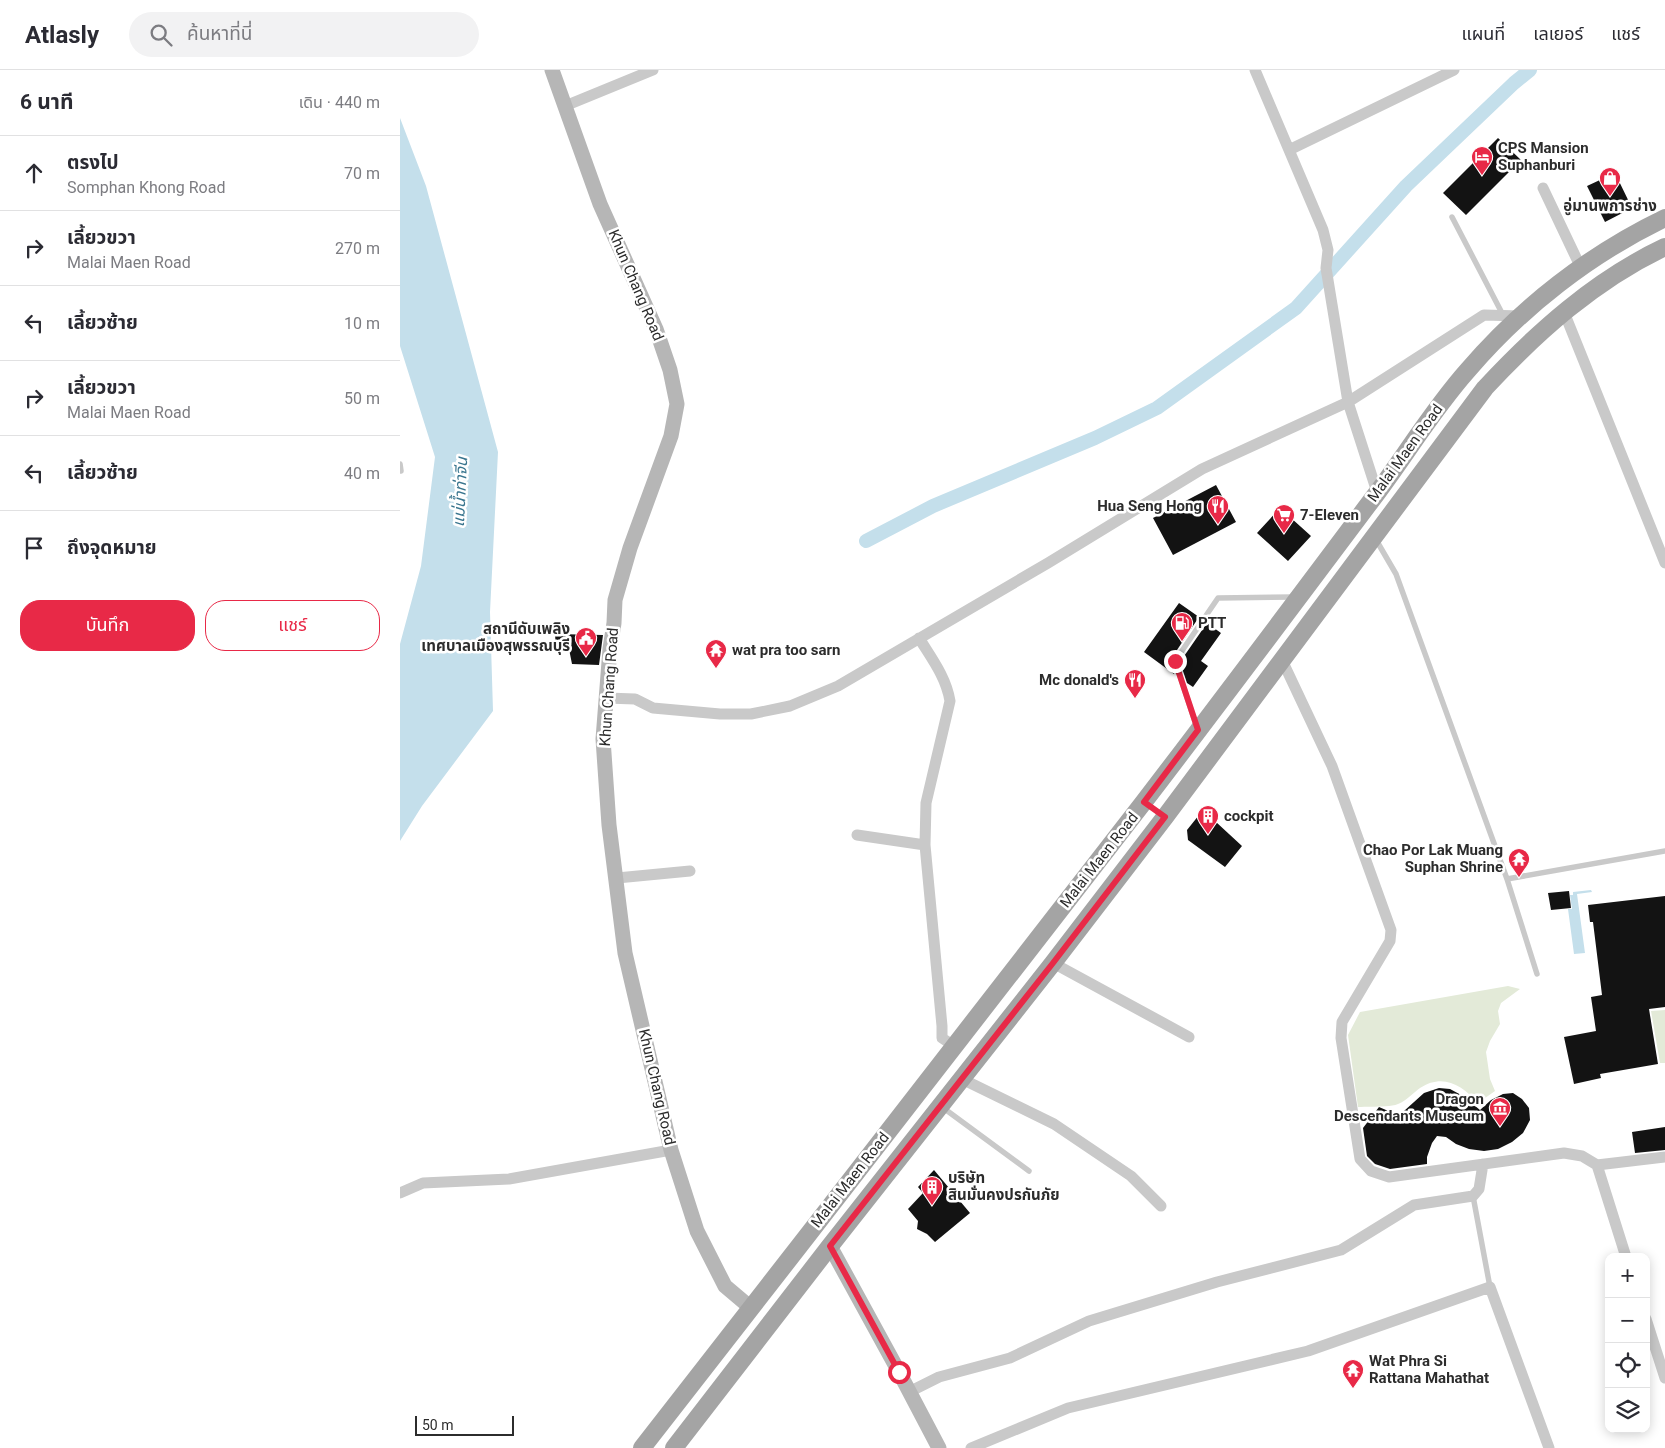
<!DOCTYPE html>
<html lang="th">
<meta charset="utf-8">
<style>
body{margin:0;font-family:Roboto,"Noto Sans Thai",sans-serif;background:#f2f2f3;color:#2b2b33}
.controls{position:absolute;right:15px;bottom:15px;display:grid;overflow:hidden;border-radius:10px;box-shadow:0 2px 12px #0003}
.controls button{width:45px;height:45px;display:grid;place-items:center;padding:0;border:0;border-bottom:1px solid #e1e1e2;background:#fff;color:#2b2b33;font:25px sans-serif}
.scale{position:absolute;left:15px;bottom:12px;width:99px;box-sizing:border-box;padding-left:5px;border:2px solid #2c2c2c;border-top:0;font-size:14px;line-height:18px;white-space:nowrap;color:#2c2c2c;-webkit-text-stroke:4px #fff;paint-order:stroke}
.stop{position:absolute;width:15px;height:15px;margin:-11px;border:4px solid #e82947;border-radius:50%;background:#fff}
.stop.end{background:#e82947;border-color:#fff;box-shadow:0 1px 5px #0008}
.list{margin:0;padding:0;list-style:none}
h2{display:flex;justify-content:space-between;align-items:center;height:65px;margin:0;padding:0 20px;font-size:21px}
h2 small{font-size:16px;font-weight:400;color:#7c7c81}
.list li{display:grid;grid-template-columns:32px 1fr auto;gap:15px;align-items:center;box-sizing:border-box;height:75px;padding:0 20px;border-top:1px solid #e1e1e2}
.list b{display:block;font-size:19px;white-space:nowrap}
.list p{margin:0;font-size:16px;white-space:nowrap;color:#7c7c81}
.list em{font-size:16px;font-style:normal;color:#7c7c81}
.actions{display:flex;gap:10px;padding:15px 20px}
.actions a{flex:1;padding:11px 0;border:1px solid #e82947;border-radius:20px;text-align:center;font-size:18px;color:#e82947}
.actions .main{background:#e82947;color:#fff}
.icon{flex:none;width:28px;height:28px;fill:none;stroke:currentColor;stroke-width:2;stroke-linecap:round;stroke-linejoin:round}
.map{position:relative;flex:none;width:1265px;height:1378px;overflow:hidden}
header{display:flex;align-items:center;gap:30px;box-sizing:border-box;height:70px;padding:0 25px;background:#fff;border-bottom:1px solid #e1e1e2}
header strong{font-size:24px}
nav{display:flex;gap:28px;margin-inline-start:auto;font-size:18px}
.search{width:350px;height:45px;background:#f2f2f3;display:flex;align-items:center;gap:12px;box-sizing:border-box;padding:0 18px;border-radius:28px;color:#7c7c81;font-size:19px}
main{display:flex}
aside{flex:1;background:#fff}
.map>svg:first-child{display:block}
.green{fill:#e3ead8}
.water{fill:#c4dfeb}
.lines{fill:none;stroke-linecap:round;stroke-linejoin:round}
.canal{stroke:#c4dfeb;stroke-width:14}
.building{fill:#131313}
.lane{stroke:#c9c9c9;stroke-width:5.5}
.street{stroke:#c9c9c9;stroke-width:11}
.secondary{stroke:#b6b6b6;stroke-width:15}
.primary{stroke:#a4a4a4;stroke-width:18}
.route{stroke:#e82947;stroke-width:6}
.labels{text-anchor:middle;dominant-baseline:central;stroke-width:5;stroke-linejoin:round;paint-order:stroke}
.poi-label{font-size:15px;font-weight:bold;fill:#2c2c2c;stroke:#fff;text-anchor:start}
.street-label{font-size:15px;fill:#2c2c2c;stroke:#fff}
.water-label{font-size:16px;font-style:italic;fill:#39758e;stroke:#fff}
</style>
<header>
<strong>Atlasly</strong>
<div class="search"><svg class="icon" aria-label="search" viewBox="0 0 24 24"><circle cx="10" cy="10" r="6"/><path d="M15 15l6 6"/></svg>ค้นหาที่นี่</div>
<nav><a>แผนที่</a><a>เลเยอร์</a><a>แชร์</a></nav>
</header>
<main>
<aside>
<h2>6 นาที<small>เดิน · 440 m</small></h2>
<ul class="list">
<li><svg class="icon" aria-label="ahead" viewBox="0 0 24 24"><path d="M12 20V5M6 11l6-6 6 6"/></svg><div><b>ตรงไป</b><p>Somphan Khong Road</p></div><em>70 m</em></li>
<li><svg class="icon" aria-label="right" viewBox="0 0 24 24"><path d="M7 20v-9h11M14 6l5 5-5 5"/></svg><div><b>เลี้ยวขวา</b><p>Malai Maen Road</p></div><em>270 m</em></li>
<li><svg class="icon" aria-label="left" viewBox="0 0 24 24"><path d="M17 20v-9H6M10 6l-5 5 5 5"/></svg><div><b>เลี้ยวซ้าย</b></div><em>10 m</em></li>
<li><svg class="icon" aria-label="right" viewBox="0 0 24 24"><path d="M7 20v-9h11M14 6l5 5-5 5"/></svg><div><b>เลี้ยวขวา</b><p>Malai Maen Road</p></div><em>50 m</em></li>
<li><svg class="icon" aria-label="left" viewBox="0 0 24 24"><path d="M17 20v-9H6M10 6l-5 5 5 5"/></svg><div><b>เลี้ยวซ้าย</b></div><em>40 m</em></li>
<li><svg class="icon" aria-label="arrive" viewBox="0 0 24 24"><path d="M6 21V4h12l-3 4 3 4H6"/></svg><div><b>ถึงจุดหมาย</b></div></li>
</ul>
<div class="actions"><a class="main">บันทึก</a><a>แชร์</a></div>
</aside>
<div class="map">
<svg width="1265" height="1378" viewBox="0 0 1265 1378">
<rect width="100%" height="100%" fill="#fff"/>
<path class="green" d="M1108 916 1120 919 1101 933 1098 941 1100 954 1090 971 1086 982 1090 1009 1095 1021 1078 1033C1062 1015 1043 1003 1020 1018 1013 1023 1006 1031 998 1034 988 1038 969 1036 958 1037L948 965 960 942Z
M1265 940V993H1260L1251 941Z"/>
<path class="water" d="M0 48 26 116 98 382 90 542 93 641 22 736 0 771V574L21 496 35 387 0 276Z
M1191 820 1192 822 1177 824 1185 883 1174 884 1168 839H1172L1170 825H1173V822Z"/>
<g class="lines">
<path class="canal" d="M466 471 533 436 695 368 757 338 896 238 1006 116 1114 13 1130 0"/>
</g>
<path class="building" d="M1098 68 1121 90 1066 145 1043 123Z
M1215 103 1232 138 1205 152 1187 116Z
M816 415 836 452 773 485 753 448Z
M880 438 911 466 888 491 857 463Z
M779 533 799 547 771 589 774 604 744 582Z
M807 553 821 563 801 591 808 596 793 617 787 613 780 592Z
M155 564 203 565 199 595 172 594 169 579H156Z
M803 740 842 776 825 797 788 770 787 760Z
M1169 821 1171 838 1151 840 1148 823Z
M1265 826V937L1249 939 1258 994 1200 1004 1201 1008 1174 1014 1164 967 1196 961 1191 927 1202 925 1193 852H1190L1188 835Z
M1039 1018 1050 1019 1063 1026 1080 1040 1091 1030 1103 1024 1113 1023 1122 1029 1129 1038 1130 1050 1123 1063 1112 1072 1098 1079 1084 1081 1069 1079 1056 1074 1046 1067 1037 1066 1032 1073 1027 1087V1094L990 1099 975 1094 967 1086 963 1058 979 1037 993 1043 1004 1041 1024 1023Z
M1265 1057V1080L1235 1083 1232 1062Z
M534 1100 570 1143 535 1172 527 1164 517 1159 518 1151 508 1139 523 1123 518 1117Z"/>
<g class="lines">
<path class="lane" d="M1052 147 1103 245
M0 394 1 401
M975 468 996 504 1107 809 1137 904
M797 658 775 591 818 528 894 527
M1107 809 1265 781
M542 1037 629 1101
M1073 1126 1090 1217"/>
<path class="street" d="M855 0 923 160 928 180 926 198 948 332 977 422
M165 36 253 0
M889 80 1054 0
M1143 118 1181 198
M1164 242 1265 493
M519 568C532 589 546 607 550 631L526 733 525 775 542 956V968L554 976
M882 590 932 696 991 860 990 871 942 952 941 968 960 1089 971 1101 989 1107 1164 1083 1182 1086 1197 1095 1265 1087
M206 628 235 629 253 638 320 644H351L390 636 438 616 648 493 802 399 948 332 1084 245 1121 246
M457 765 525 775
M217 808 290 801
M653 893 789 967
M562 1009 654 1054 731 1106 761 1136
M1197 1095 1226 1187
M0 1123 23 1113 109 1109 271 1080
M1246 1249 1265 1308
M509 1322 539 1307 610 1288 689 1251 817 1212 941 1180 1014 1135 1073 1126 1079 1119 1083 1094
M571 1378 668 1338 908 1281 1090 1217 1149 1378"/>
<path class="secondary" d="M152 0 200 134 256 259 270 300 277 334 271 366 230 478 215 530 214 553 210 579 203 669 209 755 225 883 271 1080 297 1161 325 1216 351 1238
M430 1176 499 1302 539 1378"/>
<path class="primary" d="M242 1378C409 1163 577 949 743 733 822 630 899 527 977 423 1007 383 1034 338 1068 300 1122 237 1190 184 1265 148
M274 1378 430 1176 653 893 765 747 1085 318C1137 262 1195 210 1265 177"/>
</g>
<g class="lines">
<path class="route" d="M499 1302 430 1176 653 893 765 747 744 732 798 660 775 591"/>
</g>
<defs>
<g id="hotel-pin" transform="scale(1.125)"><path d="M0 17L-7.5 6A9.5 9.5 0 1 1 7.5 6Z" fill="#e82947" stroke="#fff"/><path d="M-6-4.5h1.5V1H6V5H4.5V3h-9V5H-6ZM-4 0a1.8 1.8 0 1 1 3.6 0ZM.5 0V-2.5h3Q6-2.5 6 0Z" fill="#fff"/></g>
<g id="shop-pin" transform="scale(1.125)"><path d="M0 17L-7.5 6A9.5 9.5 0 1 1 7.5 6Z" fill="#e82947" stroke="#fff"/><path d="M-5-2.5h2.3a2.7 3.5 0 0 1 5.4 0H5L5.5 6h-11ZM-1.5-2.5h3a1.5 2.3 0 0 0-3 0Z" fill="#fff"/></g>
<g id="restaurant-pin" transform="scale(1.125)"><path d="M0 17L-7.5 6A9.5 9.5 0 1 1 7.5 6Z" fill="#e82947" stroke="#fff"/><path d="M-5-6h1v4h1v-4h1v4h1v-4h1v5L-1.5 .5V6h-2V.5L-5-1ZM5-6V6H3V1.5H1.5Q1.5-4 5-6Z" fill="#fff"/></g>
<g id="supermarket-pin" transform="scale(1.125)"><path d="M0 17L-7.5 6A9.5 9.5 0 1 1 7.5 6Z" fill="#e82947" stroke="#fff"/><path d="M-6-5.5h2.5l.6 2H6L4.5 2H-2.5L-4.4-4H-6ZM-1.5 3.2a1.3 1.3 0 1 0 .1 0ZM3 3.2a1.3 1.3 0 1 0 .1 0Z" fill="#fff"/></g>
<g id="fuel-pin" transform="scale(1.125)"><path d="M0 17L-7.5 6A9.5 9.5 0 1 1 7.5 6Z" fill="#e82947" stroke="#fff"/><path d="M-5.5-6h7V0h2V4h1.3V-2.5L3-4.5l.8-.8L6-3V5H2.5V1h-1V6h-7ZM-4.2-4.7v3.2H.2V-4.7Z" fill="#fff"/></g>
<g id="civic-pin" transform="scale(1.125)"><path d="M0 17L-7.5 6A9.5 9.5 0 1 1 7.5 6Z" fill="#e82947" stroke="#fff"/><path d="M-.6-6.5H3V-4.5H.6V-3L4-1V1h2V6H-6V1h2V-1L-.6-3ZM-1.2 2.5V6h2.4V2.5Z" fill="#fff"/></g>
<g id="temple-pin" transform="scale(1.125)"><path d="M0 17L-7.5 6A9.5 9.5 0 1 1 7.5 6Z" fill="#e82947" stroke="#fff"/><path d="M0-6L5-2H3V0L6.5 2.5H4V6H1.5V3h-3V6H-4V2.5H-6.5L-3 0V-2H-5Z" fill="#fff"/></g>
<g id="building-pin" transform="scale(1.125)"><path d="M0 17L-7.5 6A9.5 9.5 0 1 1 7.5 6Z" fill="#e82947" stroke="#fff"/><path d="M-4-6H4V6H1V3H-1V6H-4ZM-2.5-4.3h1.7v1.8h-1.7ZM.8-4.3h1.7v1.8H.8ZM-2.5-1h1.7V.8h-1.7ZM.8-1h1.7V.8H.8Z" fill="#fff"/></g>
<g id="museum-pin" transform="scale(1.125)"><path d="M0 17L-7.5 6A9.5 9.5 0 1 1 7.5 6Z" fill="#e82947" stroke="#fff"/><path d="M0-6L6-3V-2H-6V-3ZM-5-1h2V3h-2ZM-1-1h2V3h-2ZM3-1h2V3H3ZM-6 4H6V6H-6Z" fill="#fff"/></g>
</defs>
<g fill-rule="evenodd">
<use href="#hotel-pin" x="1082" y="87"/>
<use href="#shop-pin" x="1210" y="108"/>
<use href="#restaurant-pin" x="818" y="436"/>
<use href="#supermarket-pin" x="884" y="445"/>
<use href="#fuel-pin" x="782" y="553"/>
<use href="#civic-pin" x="186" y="568"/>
<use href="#temple-pin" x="316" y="580"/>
<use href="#restaurant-pin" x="735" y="610"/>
<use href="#building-pin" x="808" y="746"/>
<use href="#temple-pin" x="1119" y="789"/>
<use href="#museum-pin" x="1100" y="1038"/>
<use href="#building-pin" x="532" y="1117"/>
<use href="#temple-pin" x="953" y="1300"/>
</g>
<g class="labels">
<g class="poi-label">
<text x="1098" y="78">CPS Mansion<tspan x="1098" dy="17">Suphanburi</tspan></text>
<text x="1210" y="136" text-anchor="middle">อู่มานพการช่าง</text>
<text x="802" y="436" text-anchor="end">Hua Seng Hong</text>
<text x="900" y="445">7-Eleven</text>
<text x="798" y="553">PTT</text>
<text x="170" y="559" text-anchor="end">สถานีดับเพลิง<tspan x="170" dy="17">เทศบาลเมืองสุพรรณบุรี</tspan></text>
<text x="332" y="580">wat pra too sarn</text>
<text x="719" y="610" text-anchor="end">Mc donald's</text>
<text x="824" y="746">cockpit</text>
<text x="1103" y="780" text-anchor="end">Chao Por Lak Muang<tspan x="1103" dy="17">Suphan Shrine</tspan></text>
<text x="1084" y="1029" text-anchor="end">Dragon<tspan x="1084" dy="17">Descendants Museum</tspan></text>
<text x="548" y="1108">บริษัท<tspan x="548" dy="17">สินมั่นคงปรกันภัย</tspan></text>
<text x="969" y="1291">Wat Phra Si<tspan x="969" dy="17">Rattana Mahathat</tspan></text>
</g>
<g class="street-label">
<text transform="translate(236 215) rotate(67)">Khun Chang Road</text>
<text transform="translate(1005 383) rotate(-54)">Malai Maen Road</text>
<text transform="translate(209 617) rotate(-86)">Khun Chang Road</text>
<text transform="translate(699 790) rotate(-52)">Malai Maen Road</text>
<text transform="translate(257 1017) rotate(77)">Khun Chang Road</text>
<text transform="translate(450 1110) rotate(-52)">Malai Maen Road</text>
</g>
<g class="water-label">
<text transform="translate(60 422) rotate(-87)">แม่น้ำท่าจีน</text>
</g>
</g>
</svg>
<div class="controls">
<button>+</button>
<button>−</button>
<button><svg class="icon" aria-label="locate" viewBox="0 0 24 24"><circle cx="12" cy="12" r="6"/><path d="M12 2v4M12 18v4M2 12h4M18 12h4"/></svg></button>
<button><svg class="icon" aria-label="layers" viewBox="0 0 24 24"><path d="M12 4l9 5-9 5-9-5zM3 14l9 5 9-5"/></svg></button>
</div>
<div class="scale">50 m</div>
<div class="stop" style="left:499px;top:1302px"></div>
<div class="stop end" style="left:775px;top:591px"></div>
</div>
</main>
